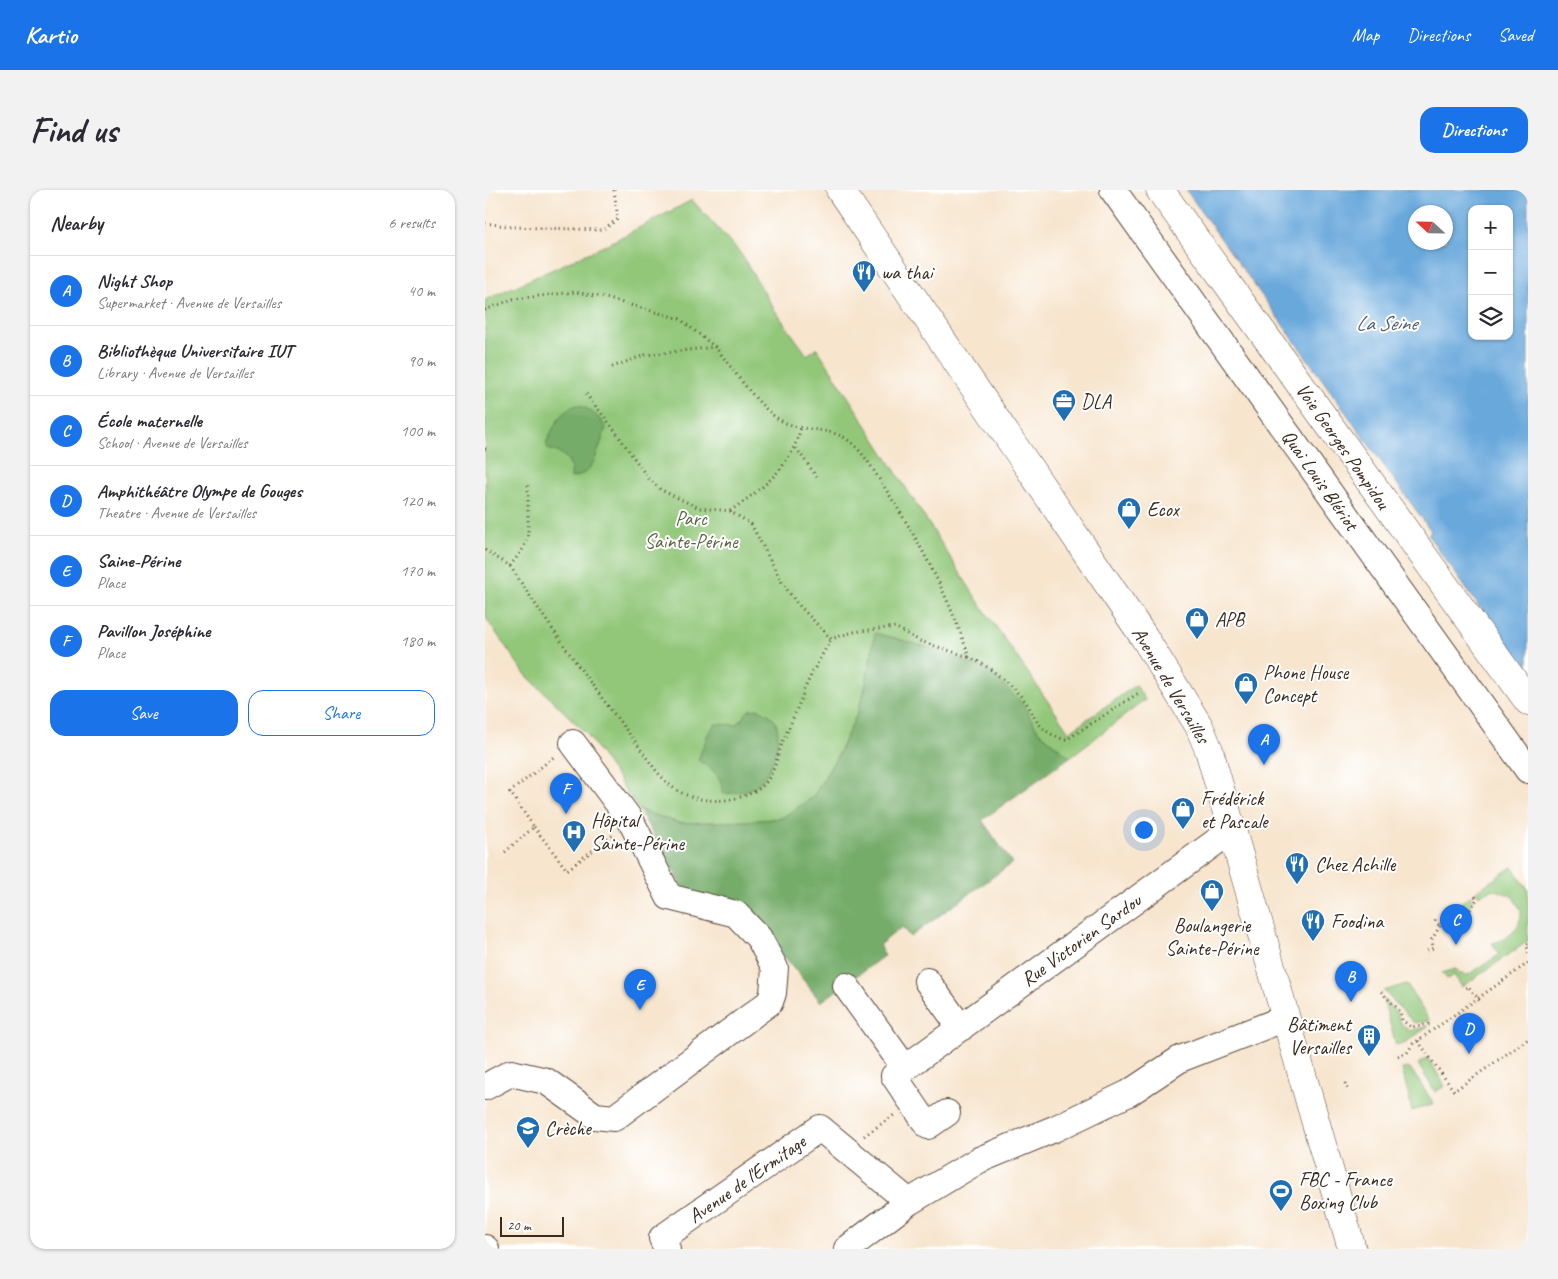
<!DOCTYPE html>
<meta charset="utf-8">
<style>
body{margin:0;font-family:Caveat,sans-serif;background:#f2f2f3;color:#2b2b33}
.controls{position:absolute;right:15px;top:15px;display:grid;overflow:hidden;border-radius:10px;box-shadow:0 1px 4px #0004}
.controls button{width:45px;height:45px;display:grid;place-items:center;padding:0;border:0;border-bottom:1px solid #e1e1e2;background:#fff;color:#2b2b33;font:25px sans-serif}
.compass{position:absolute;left:923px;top:15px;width:45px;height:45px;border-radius:50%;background:#fff;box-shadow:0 1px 4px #0004;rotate:292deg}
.scale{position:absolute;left:15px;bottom:12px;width:64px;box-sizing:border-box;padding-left:5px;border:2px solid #3b2a1e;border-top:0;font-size:14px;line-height:18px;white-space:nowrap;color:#3b2a1e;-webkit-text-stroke:4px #fff;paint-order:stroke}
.you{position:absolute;left:658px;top:639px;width:18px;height:18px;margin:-12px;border:4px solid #fff;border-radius:50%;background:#1a73e8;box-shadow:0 0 0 8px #1a73e833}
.badge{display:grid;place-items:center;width:32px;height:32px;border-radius:50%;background:#1a73e8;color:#fff;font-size:16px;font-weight:700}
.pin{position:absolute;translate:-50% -41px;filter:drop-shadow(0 1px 2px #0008)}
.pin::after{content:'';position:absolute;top:26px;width:18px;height:15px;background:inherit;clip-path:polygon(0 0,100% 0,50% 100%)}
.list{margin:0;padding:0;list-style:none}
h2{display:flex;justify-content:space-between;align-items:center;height:65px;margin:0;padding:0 20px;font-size:21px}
h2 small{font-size:16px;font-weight:400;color:#7c7c81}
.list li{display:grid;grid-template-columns:32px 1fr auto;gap:15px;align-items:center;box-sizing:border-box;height:70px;padding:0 20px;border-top:1px solid #e1e1e2}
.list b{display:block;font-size:19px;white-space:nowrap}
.list p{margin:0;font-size:16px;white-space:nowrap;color:#7c7c81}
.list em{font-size:16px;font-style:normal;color:#7c7c81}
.actions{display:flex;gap:10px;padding:15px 20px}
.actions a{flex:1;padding:11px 0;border:1px solid #1a73e8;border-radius:15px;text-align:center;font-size:18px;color:#1a73e8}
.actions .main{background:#1a73e8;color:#fff}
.icon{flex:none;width:28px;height:28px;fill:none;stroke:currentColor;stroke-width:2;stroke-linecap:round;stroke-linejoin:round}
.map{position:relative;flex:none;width:1043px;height:1059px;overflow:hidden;border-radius:15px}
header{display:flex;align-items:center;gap:30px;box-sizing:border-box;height:70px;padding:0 25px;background:#1a73e8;color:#fff}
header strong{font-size:24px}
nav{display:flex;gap:28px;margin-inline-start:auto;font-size:18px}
.intro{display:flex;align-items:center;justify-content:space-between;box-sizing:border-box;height:120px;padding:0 30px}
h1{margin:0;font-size:35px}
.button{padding:12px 22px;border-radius:15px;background:#1a73e8;color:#fff;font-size:18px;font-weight:700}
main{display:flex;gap:30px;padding:0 30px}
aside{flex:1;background:#fff;border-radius:15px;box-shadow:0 1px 4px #0004}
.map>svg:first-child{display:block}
.green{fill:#92c779;stroke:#66784c}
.forest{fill:#75ac69;stroke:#586b44}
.water{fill:#69a8db;stroke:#52697c;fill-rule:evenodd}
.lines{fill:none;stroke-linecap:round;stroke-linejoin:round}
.minor-casing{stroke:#574638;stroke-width:28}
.major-casing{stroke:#574638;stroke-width:29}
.path{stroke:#574638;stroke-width:3;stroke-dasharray:1 4;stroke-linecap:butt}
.minor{stroke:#fff;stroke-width:26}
.major{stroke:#fff;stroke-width:28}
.labels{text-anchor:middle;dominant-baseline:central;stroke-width:4;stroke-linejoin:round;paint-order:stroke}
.poi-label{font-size:20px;fill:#3b2a1e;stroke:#fff;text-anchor:start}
.street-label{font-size:20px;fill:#3b2a1e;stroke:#fff}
.park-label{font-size:20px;fill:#59613e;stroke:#fff}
.water-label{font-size:21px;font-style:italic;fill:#4d5c6a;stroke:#fff}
</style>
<header>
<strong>Kartio</strong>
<nav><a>Map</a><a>Directions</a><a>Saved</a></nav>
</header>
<div class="intro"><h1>Find us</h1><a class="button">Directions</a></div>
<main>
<aside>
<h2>Nearby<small>6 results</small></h2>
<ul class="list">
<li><span class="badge">A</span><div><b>Night Shop</b><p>Supermarket · Avenue de Versailles</p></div><em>40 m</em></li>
<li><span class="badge">B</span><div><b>Bibliothèque Universitaire IUT</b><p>Library · Avenue de Versailles</p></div><em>90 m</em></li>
<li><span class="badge">C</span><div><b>École maternelle</b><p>School · Avenue de Versailles</p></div><em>100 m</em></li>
<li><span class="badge">D</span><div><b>Amphithéâtre Olympe de Gouges</b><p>Theatre · Avenue de Versailles</p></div><em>120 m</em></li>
<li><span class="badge">E</span><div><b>Saine-Périne</b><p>Place</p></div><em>170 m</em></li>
<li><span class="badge">F</span><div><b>Pavillon Joséphine</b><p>Place</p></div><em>180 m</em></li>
</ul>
<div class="actions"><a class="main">Save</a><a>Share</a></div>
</aside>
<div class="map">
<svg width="1043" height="1059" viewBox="0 0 1043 1059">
<rect width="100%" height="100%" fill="#fff"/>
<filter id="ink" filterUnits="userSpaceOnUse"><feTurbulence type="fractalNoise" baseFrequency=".02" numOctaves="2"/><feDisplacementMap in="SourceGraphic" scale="10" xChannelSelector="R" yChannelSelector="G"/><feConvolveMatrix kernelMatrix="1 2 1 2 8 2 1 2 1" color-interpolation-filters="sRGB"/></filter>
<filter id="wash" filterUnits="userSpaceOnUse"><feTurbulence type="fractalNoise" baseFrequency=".0096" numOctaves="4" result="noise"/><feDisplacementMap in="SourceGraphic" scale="20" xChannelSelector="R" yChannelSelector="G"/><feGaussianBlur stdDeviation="1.12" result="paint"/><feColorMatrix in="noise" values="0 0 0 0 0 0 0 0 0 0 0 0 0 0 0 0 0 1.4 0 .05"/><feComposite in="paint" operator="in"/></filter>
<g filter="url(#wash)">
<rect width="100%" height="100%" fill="#f7e5ce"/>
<path class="green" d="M207 10 256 64 289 119 322 165 332 158 491 408 584 542 651 495 660 510 585 567 553 541 538 514 488 474 410 448 390 445 380 499 372 524 353 565 328 607 297 628 264 631 194 633 154 620 102 544 40 484 0 427V110L121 55Z
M1027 677 1043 699V751L977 797 969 785 962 789 957 783 971 779 976 784 983 785 1014 765 1007 753C1023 750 1037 738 1036 720L1027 706 1009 699 993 705 990 702Z
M985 706 988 710 973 735H957L954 731 972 719 971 716Z
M921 794 945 831 929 833 899 801Z
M898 809 912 823 916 833 924 841 944 836 921 852 911 855Z
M943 868 960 896 950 902 933 874Z
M925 878 949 914 927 921 917 879Z"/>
<path class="forest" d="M94 215C106 219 114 227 121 238 113 257 111 285 86 288 88 270 80 264 63 259L61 254C67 240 76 217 94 215Z
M390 443 446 458 503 480 538 514 553 541 585 567 497 630 527 673 425 747 417 737 394 755 400 765 336 812 287 751 278 732 260 715 203 706 154 620 194 633 264 631 297 628 328 607 353 565 372 524 380 499Z
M273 519C277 521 283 523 287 527 302 541 286 588 269 597 261 602 248 603 238 604 238 586 227 579 213 570L223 544 230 534 252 535 264 520Z"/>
<path class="water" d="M701 0H1043V485L943 345 946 341ZM987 19H1024V146H987ZM931 22H961V52H931Z"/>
</g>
<g filter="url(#ink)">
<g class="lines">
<g class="minor-casing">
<path id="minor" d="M628 0 1043 580
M442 791 476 838
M361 796 420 878 409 886 443 936 462 923
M420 878 747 640
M0 897 26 883 61 891 110 926 129 928 285 812 288 803 290 778 274 748 251 724 184 707 146 631 88 553
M0 1058 1 1059
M182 1059 177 1048 335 938 424 1012
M362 1059 424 1012 494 970 569 939 644 903 695 869 801 828"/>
</g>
<g class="major-casing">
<path id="major" d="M355 0 659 447 714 536 724 560 867 1059
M675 0 1043 511"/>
</g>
<path class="path" d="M0 33 27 37 117 40 133 29 129 0
M0 120 28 109 90 102 117 107 195 129 230 157
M127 177 160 165 230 157C247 177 273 217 295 230 316 243 344 236 363 250 379 262 389 282 400 298 434 351 464 406 484 467 506 477 525 494 541 512 544 516 546 521 548 525 555 539 567 546 581 550L655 502
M101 204 128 238 163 288 176 300 214 318 245 321 266 334 298 394 311 412 346 449 368 442 410 437 435 451 484 467
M311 258 332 287
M0 259 4 260
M245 321C278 298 306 278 316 237
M0 360 25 376C63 434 103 491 146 546 158 561 170 583 186 596 209 615 250 615 275 598 290 586 291 568 298 551 306 533 314 515 321 496 328 480 338 464 346 449
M25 376 38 359 43 345V294
M49 637 82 680 128 645
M20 662 49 637 25 602 70 566
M950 730 955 737
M1043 754 1041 755 1043 759
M942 761 948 758 947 749 955 736 976 735 992 709 988 704
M1043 763V767
M981 798 983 796 995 811
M896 802 915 821 917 830 926 837 947 834
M933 851 969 901 1043 849
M913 866 922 863 928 854 1043 773
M860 893 863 901
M379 946 409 925"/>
<use href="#minor" class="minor"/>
<use href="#major" class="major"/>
</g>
</g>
<defs>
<g id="restaurant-pin" transform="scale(1.25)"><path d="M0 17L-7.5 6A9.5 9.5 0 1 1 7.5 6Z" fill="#1f6fb2" stroke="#fff"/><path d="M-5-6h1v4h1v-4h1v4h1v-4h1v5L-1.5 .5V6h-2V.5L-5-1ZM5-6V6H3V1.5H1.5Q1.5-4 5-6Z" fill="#fff"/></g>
<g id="office-pin" transform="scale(1.25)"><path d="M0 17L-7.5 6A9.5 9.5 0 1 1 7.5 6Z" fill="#1f6fb2" stroke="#fff"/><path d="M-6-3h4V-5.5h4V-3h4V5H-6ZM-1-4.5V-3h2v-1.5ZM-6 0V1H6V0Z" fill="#fff"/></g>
<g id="shop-pin" transform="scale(1.25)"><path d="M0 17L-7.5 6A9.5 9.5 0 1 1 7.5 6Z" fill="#1f6fb2" stroke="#fff"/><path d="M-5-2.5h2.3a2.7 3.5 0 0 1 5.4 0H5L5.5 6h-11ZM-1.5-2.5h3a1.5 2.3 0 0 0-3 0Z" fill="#fff"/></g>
<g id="hospital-pin" transform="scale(1.25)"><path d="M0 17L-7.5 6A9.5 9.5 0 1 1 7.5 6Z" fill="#1f6fb2" stroke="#fff"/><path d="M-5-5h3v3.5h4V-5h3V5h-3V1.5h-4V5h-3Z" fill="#fff"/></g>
<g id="building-pin" transform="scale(1.25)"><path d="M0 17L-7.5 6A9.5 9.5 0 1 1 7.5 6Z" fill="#1f6fb2" stroke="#fff"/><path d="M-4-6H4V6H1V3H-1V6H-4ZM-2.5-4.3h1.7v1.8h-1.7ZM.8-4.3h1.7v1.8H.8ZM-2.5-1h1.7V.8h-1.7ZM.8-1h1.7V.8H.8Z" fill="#fff"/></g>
<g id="school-pin" transform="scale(1.25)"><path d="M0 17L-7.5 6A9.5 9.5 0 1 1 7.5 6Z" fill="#1f6fb2" stroke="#fff"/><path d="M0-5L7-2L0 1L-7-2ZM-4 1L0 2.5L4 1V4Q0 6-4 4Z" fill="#fff"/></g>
<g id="stadium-pin" transform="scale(1.25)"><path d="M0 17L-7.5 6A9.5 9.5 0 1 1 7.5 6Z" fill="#1f6fb2" stroke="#fff"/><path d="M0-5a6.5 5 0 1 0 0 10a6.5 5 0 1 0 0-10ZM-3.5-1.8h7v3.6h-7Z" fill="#fff"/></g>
</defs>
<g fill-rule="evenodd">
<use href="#restaurant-pin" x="379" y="82"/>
<use href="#office-pin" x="579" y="211"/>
<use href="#shop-pin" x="644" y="319"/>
<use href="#shop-pin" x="712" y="429"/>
<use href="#shop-pin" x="761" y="494"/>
<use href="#shop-pin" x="698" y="619"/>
<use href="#hospital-pin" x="89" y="642"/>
<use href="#restaurant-pin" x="812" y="674"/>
<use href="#shop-pin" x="727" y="701"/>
<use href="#restaurant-pin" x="828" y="731"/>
<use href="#building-pin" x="884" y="846"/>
<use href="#school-pin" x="43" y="938"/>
<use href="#stadium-pin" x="796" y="1001"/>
</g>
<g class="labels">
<g class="poi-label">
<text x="396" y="82">wa thai</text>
<text x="596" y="211">DLA</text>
<text x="662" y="319">Ecox</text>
<text x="730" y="429">APB</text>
<text x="778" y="482">Phone House<tspan x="778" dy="23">Concept</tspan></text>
<text x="716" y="608">Frédérick<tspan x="716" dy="23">et Pascale</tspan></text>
<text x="106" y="630">Hôpital<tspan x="106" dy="23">Sainte-Périne</tspan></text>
<text x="830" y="674">Chez Achille</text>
<text x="846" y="731">Foodina</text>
<text x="727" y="735" text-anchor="middle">Boulangerie<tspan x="727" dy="23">Sainte-Périne</tspan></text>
<text x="866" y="834" text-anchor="end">Bâtiment<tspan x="866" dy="23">Versailles</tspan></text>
<text x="60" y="938">Crèche</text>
<text x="814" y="989">FBC - France<tspan x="814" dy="23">Boxing Club</tspan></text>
</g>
<g class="street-label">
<text transform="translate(858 256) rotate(55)">Voie Georges Pompidou</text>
<text transform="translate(835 290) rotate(55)">Quai Louis Blériot</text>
<text transform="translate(686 495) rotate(59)">Avenue de Versailles</text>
<text transform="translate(596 750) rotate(-36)">Rue Victorien Sardou</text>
<text transform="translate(262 989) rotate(-35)">Avenue de l'Ermitage</text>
</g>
<g class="park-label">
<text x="206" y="328">Parc<tspan x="206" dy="23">Sainte-Périne</tspan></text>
</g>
<g class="water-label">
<text x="901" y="133">La Seine</text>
</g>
</g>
</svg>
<div class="controls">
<button>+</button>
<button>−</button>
<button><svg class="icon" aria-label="layers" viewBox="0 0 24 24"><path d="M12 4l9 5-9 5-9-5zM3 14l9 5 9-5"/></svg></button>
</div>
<svg class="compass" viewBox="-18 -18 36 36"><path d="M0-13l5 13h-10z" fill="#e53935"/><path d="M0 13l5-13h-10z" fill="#7c7c81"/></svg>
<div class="scale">20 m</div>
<div class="you"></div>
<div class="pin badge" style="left:779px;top:575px">A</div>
<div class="pin badge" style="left:866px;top:812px">B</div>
<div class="pin badge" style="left:971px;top:755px">C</div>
<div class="pin badge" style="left:984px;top:864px">D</div>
<div class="pin badge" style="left:155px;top:820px">E</div>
<div class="pin badge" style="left:81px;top:624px">F</div>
</div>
</main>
